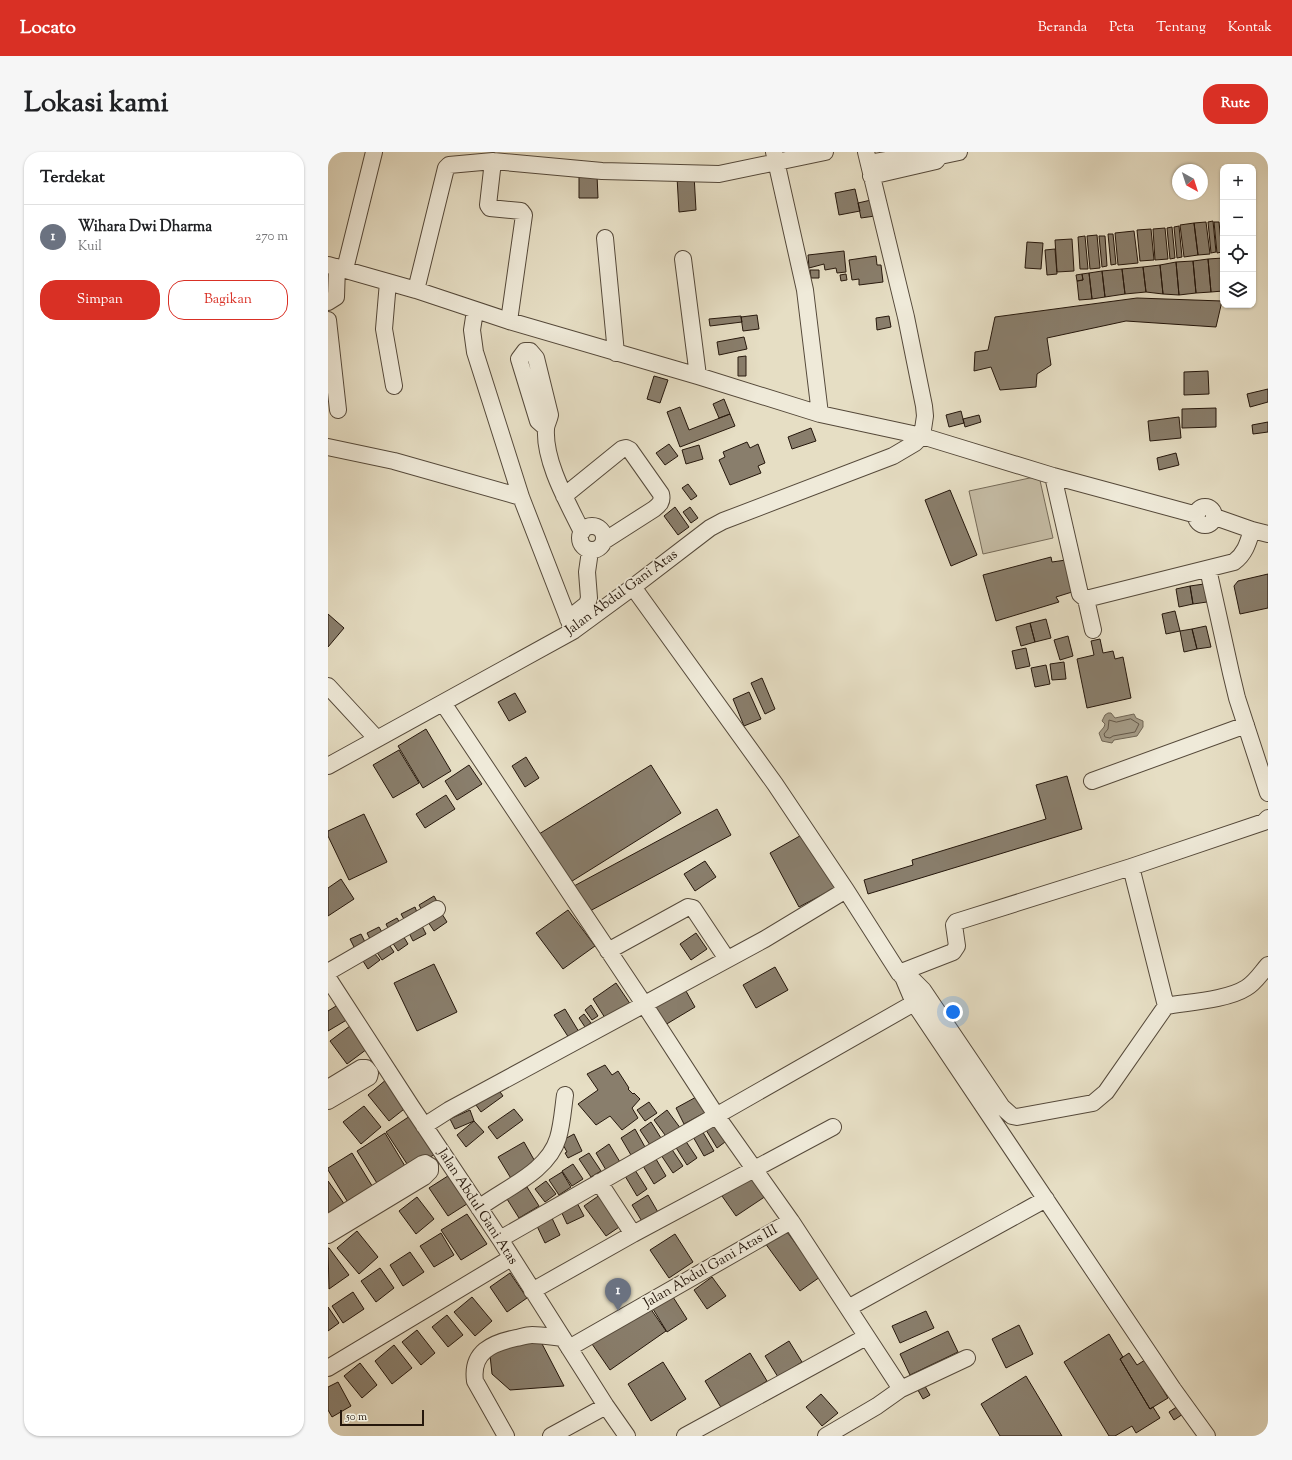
<!DOCTYPE html>
<html lang="id">
<meta charset="utf-8">
<style>
body{margin:0;font-family:"Sorts Mill Goudy",serif;background:#f6f6f6;color:#202124}
.controls{position:absolute;right:12px;top:12px;display:grid;overflow:hidden;border-radius:8px;box-shadow:0 1px 3px #0004}
.controls button{width:36px;height:36px;display:grid;place-items:center;padding:0;border:0;border-bottom:1px solid #e0e0e0;background:#fff;color:#202124;font:20px sans-serif}
.compass{position:absolute;left:844px;top:12px;width:36px;height:36px;border-radius:50%;background:#fff;box-shadow:0 1px 3px #0004;rotate:141deg}
.scale{position:absolute;left:12px;bottom:10px;width:84px;box-sizing:border-box;padding-left:4px;border:2px solid #25170c;border-top:0;font-size:11px;line-height:14px;white-space:nowrap;color:#25170c;-webkit-text-stroke:3px #efead9;paint-order:stroke}
.you{position:absolute;left:625px;top:860px;width:14px;height:14px;margin:-10px;border:3px solid #fff;border-radius:50%;background:#1a73e8;box-shadow:0 0 0 6px #1a73e833}
.badge{display:grid;place-items:center;width:26px;height:26px;border-radius:50%;background:#d93025;color:#fff;font-size:13px;font-weight:700}
.pin{position:absolute;translate:-50% -33px;filter:drop-shadow(0 1px 2px #0008)}
.pin::after{content:'';position:absolute;top:21px;width:14px;height:12px;background:inherit;clip-path:polygon(0 0,100% 0,50% 100%)}
.list{margin:0;padding:0;list-style:none}
h2{display:flex;justify-content:space-between;align-items:center;height:52px;margin:0;padding:0 16px;font-size:17px}
h2 small{font-size:13px;font-weight:400;color:#757577}
.list li{display:grid;grid-template-columns:26px 1fr auto;gap:12px;align-items:center;box-sizing:border-box;height:64px;padding:0 16px;border-top:1px solid #e0e0e0}
.list b{display:block;font-size:15px;white-space:nowrap}
.list p{margin:0;font-size:13px;white-space:nowrap;color:#757577}
.list em{font-size:13px;font-style:normal;color:#757577}
.actions{display:flex;gap:8px;padding:12px 16px}
.actions a{flex:1;padding:9px 0;border:1px solid #d93025;border-radius:16px;text-align:center;font-size:14px;color:#d93025}
.actions .main{background:#d93025;color:#fff}
.icon{flex:none;width:22px;height:22px;fill:none;stroke:currentColor;stroke-width:2;stroke-linecap:round;stroke-linejoin:round}
.map{position:relative;flex:none;width:940px;height:1284px;overflow:hidden;border-radius:16px}
header{display:flex;align-items:center;gap:24px;box-sizing:border-box;height:56px;padding:0 20px;background:#d93025;color:#fff}
header strong{font-size:19px}
nav{display:flex;gap:22px;margin-inline-start:auto;font-size:14px}
.intro{display:flex;align-items:center;justify-content:space-between;box-sizing:border-box;height:96px;padding:0 24px}
h1{margin:0;font-size:28px}
.button{padding:10px 18px;border-radius:16px;background:#d93025;color:#fff;font-size:14px;font-weight:700}
main{display:flex;gap:24px;padding:0 24px}
aside{flex:1;background:#fff;border-radius:16px;box-shadow:0 1px 3px #0004}
.map>svg:first-child{display:block}
.green{fill:#c5bca5;stroke:#756a58}
.water{fill:#a49a85;stroke:#716655}
.lines{fill:none;stroke-linecap:round;stroke-linejoin:round}
.shore{stroke:#645848;stroke-width:1}
.building{fill:#897e6c;stroke:#25170c}
.minor-casing{stroke:#55493a;stroke-width:18}
.minor{stroke:#efead9;stroke-width:16}
.labels{text-anchor:middle;dominant-baseline:central;stroke-width:3.5;stroke-linejoin:round;paint-order:stroke}
.street-label{font-size:14px;fill:#25170c;stroke:#efead9}
</style>
<header>
<strong>Locato</strong>
<nav><a>Beranda</a><a>Peta</a><a>Tentang</a><a>Kontak</a></nav>
</header>
<div class="intro"><h1>Lokasi kami</h1><a class="button">Rute</a></div>
<main>
<aside>
<h2>Terdekat<small></small></h2>
<ul class="list">
<li><span class="badge" style="background:#6b7280">1</span><div><b>Wihara Dwi Dharma</b><p>Kuil</p></div><em>270 m</em></li>
</ul>
<div class="actions"><a class="main">Simpan</a><a>Bagikan</a></div>
</aside>
<div class="map">
<svg width="940" height="1284" viewBox="0 0 940 1284">
<rect width="100%" height="100%" fill="#e6dec4"/>
<filter id="stains"><feTurbulence type="fractalNoise" baseFrequency=".005" numOctaves="4"/><feColorMatrix values="0 0 0 0 .2 0 0 0 0 .09 0 0 0 0 .02 0 0 0 .5 -.17"/></filter>
<radialGradient id="worn" r=".72"><stop offset=".6" stop-color="#630" stop-opacity="0"/><stop offset="1" stop-color="#630" stop-opacity=".3"/></radialGradient>
<path class="green" d="M711 324 725 386 655 402 641 339Z"/>
<path class="water" d="M780 561H783L787 566 806 562 808 566 815 569V575L809 584 786 588 784 591 774 589 771 581 776 575 777 572 774 569 777 563Z"/>
<g class="lines">
<path class="shore" d="M803 567 811 572 807 580 785 584 782 586 777 585 776 582 780 577 781 568 788 570Z"/>
</g>
<path class="building" d="M269 23 270 46H251V24Z
M366 23 368 58 351 60 349 25Z
M527 37 532 59 511 63 507 41Z
M543 48 547 64 533 66 530 51Z
M885 69 888 100 883 101 880 70Z
M878 70 882 102 870 103 866 71Z
M886 70H891L894 100 889 101Z
M866 71 870 103 856 105 852 73Z
M851 74 854 105 849 106 846 75Z
M844 75 847 106 842 107 839 76Z
M837 76 840 107 827 108 825 77Z
M823 77 826 108 812 109 809 78Z
M806 79 810 111 790 113 787 81Z
M780 82H785L788 112 783 113Z
M769 83 772 116 762 117 759 84Z
M757 84 760 117H752L750 85Z
M771 84H777L779 114 774 115Z
M744 87 746 119 729 120 727 88Z
M699 90 715 91 713 117 697 116Z
M727 97 729 122 719 123 717 98Z
M516 99 518 120 509 121 508 116 497 118 496 112 481 116 480 103Z
M548 104 549 113H553L555 130 531 133V127L524 128 521 108Z
M895 106V139L883 140 880 107Z
M880 107 883 140 868 141 865 109Z
M865 109 868 141 851 143 848 110Z
M848 110 851 143 835 142 832 113Z
M832 113 835 142 818 140 815 115Z
M815 115 818 140 797 142 794 117Z
M794 117 797 142 777 145 774 119Z
M482 118H491V126H483Z
M774 119 777 145 764 147 761 121Z
M761 121 764 147 751 148 749 129 755 128 754 122Z
M518 122 519 128 513 129 512 123Z
M754 122 755 128 749 129 748 123Z
M809 146 894 149 888 175 798 169 719 186 723 213 709 222 708 235 672 238 663 215 646 219 647 200 660 198 667 165Z
M429 163 431 177 415 179 413 165Z
M413 164 414 170 382 174 381 167Z
M561 164 563 175 549 178 548 166Z
M416 185 419 197 391 203 389 190Z
M418 204V224H410V205Z
M880 219 881 242 856 243V220Z
M326 224 340 228 332 251 319 247Z
M940 237V250L922 255 919 242Z
M396 247 402 262 391 266 385 252Z
M352 255 361 278 402 262 407 274 352 295 339 260Z
M888 256V275L854 276V257Z
M633 259 636 271 621 275 618 263Z
M651 263 653 270 637 275 635 267Z
M851 265 853 286 822 289 820 269Z
M940 270V280L925 282 924 273Z
M483 276 488 289 464 297 460 285Z
M419 290 422 296 430 292 437 311 430 314 433 321 402 333 391 308 397 305 395 300Z
M341 292 350 304 337 313 328 301Z
M371 293 375 307 358 312 354 298Z
M848 301 851 313 831 318 829 306Z
M360 332 369 344 363 348 354 336Z
M622 338 649 403 623 414 597 348Z
M347 355 361 375 350 383 336 364Z
M362 355 370 366 363 371 355 360Z
M723 405 724 410 738 408 744 440 728 445 731 450 668 469 655 423Z
M940 422V456L912 462 906 434 910 429Z
M876 432 879 450 865 452 862 434Z
M862 434 865 452 851 455 848 437Z
M847 459 852 479 838 482 834 462Z
M0 462 16 476 0 495Z
M718 467 723 486 707 490 702 471Z
M702 471 707 490 693 494 688 475Z
M878 474 883 495 869 497 864 477Z
M864 477 869 497 856 500 852 479Z
M740 484 745 504 732 508 726 488Z
M772 487 775 501 785 499 787 507 795 505 803 546 759 556 749 507 766 503 763 489Z
M698 496 702 514 688 517 684 499Z
M736 510 738 527 724 528 722 512Z
M718 513 722 532 707 535 703 516Z
M434 526 447 557 437 562 423 531Z
M421 540 433 567 416 574 405 547Z
M187 541 198 560 181 569 170 550Z
M98 577 123 619 95 636 70 594Z
M71 598 91 631 65 646 45 613Z
M198 605 211 626 197 635 184 614Z
M141 613 154 632 129 648 117 629Z
M323 613 353 661 241 731 211 682Z
M739 624 754 677 540 742 536 728 585 713 584 708 718 667 708 633Z
M118 643 127 657 97 676 88 662Z
M389 657 403 683 260 760 246 734Z
M36 662 59 710 21 728 0 684V679Z
M477 681 507 736 471 755 442 701Z
M377 709 388 725 367 739 356 722Z
M13 727 26 747 0 764V736Z
M106 744 111 753 96 762 91 753Z
M87 755 90 763 77 769 73 762Z
M240 758 267 794 235 817 208 781Z
M114 762 119 770 106 779 100 770Z
M69 766 73 773 61 778 58 772Z
M93 772 98 782 85 789 80 779Z
M51 775 55 782 43 789 39 781Z
M368 781 379 797 363 808 352 792Z
M33 782 38 792 27 797 22 787Z
M74 782 80 792 70 799 64 790Z
M60 791 66 800 54 808 48 799Z
M46 801 52 808 40 817 35 809Z
M106 812 129 860 89 879 66 831Z
M447 815 460 838 428 856 415 833Z
M288 831 303 853 279 869 265 847Z
M354 832 367 855 337 873 324 850Z
M13 851 22 866 0 879V859Z
M263 853 270 864 264 868 257 858Z
M237 857 251 880 241 886 226 863Z
M256 862 263 871 257 875 251 866Z
M26 871 43 894 19 912 2 889Z
M277 913 284 923 290 919 301 936 300 937 305 942 306 941 312 947 304 956 310 966 294 978 282 964 268 973 250 952 270 938 259 922Z
M59 927 80 954 61 969 40 943Z
M170 937 175 944 153 960 148 953Z
M370 944 378 960 356 972 348 956Z
M321 950 329 961 317 969 309 958Z
M36 954 53 975 33 992 15 970Z
M186 957 195 968 169 987 160 975Z
M142 958 146 969 127 977 122 967Z
M339 958 353 977 340 987 326 968Z
M85 962 110 1000 83 1018 58 980Z
M146 969 156 980 138 995 129 983Z
M323 970 333 986 322 993 312 978Z
M390 970 401 987 389 996 378 978Z
M307 977 317 995 303 1003 293 986Z
M373 977 386 999 376 1004 364 983Z
M57 981 80 1019 52 1036 29 999Z
M246 982 254 999 240 1006 237 1001 239 1000 233 989Z
M357 988 369 1006 359 1013 347 994Z
M196 990 209 1013 184 1028 170 1005Z
M281 992 292 1010 278 1018 268 1001Z
M343 996 355 1014 345 1021 333 1003Z
M24 1001 46 1037 21 1052 0 1018V1016Z
M261 1001 273 1019 263 1025 251 1007Z
M328 1007 338 1024 326 1032 315 1014Z
M245 1012 255 1027 244 1034 234 1019Z
M307 1018 319 1037 309 1044 297 1024Z
M234 1020 243 1035 231 1043 221 1028Z
M123 1022 142 1050 120 1064 101 1036Z
M427 1022 441 1042 408 1064 394 1044Z
M0 1029 17 1053 0 1066Z
M218 1029 228 1042 217 1050 207 1037Z
M199 1035 211 1054 191 1066 179 1047Z
M276 1040 297 1071 278 1084 256 1054Z
M320 1043 331 1062 315 1071 304 1053Z
M89 1045 106 1067 88 1082 71 1059Z
M248 1049 256 1064 239 1072 232 1057Z
M139 1062 159 1092 133 1108 113 1078Z
M223 1064 232 1083 217 1091 208 1072Z
M457 1077 492 1125 472 1139 437 1091Z
M29 1079 50 1105 31 1122 9 1096Z
M113 1081 126 1103 106 1115 92 1094Z
M347 1082 365 1110 341 1126 322 1098Z
M0 1096H1L21 1123 1 1137Z
M82 1100 96 1120 75 1134 62 1113Z
M52 1116 66 1136 48 1150 33 1129Z
M182 1121 199 1146 179 1160 162 1135Z
M384 1125 398 1144 379 1157 366 1138Z
M25 1140 36 1157 15 1171 4 1154Z
M144 1145 164 1169 147 1184 126 1160Z
M345 1145 359 1167 339 1180 325 1157Z
M320 1153 338 1179 282 1218 264 1192Z
M0 1155 11 1171 0 1179Z
M598 1159 606 1176 572 1191 564 1174Z
M119 1163 135 1183 120 1195 104 1175Z
M691 1173 705 1202 678 1216 664 1187Z
M89 1178 107 1201 93 1213 74 1190Z
M620 1179 630 1200 582 1223 572 1202Z
M781 1182 795 1205 792 1207 822 1257 825 1255 832 1266 808 1281 804 1274 787 1284H781L736 1210Z
M212 1188 236 1234 182 1238 164 1222 162 1203 175 1191Z
M461 1189 474 1210 450 1225 437 1204Z
M66 1193 84 1216 64 1232 47 1209Z
M422 1201 439 1229 394 1257 377 1229Z
M801 1201 809 1213 817 1208 840 1246 822 1257 792 1207Z
M335 1210 358 1247 323 1269 300 1232Z
M32 1211 49 1233 34 1246 16 1224Z
M698 1224 734 1284H672L653 1252Z
M594 1229 602 1243 595 1247 587 1233Z
M10 1230 23 1254 4 1265 0 1258V1235Z
M493 1242 510 1261 494 1274 478 1255Z
M850 1254 855 1262 846 1268 841 1260Z"/>
<g class="lines">
<g class="minor-casing">
<path id="minor" d="M446 0 477 138 492 262
M538 0 578 165 596 254 597 264 594 284
M165 9 160 53 162 56 193 59 196 63 181 169
M541 11 604 0
M543 24 608 9 612 4 631 0
M277 86 288 201
M355 107 370 224
M0 113 88 138 181 169 370 224 492 262 594 284 725 324 869 363
M17 117 46 0
M60 130 56 177 66 234
M88 138 118 16 121 13 165 9 274 19 391 22 497 0
M0 150 8 145 9 115
M147 159 144 178 147 200 193 345 245 479
M0 168 10 258
M218 276 210 269 191 207 197 199H202L208 206 222 263C221 268 218 273 218 277 216 310 240 351 254 380
M0 295 66 309 193 345
M725 324 752 442 758 447 906 410C917 402 920 391 924 378
M236 344 294 297 298 296 302 298 333 342C335 350 331 353 326 357L276 389
M868 364a9 9 0 1 1 18 0a9 9 0 1 1-18 0Z
M887 365 924 378 940 382
M252 386a12 12 0 1 1 24 0a12 12 0 1 1-24 0Z
M880 417 903 521 909 546 940 641
M305 435 447 632 518 738 571 821 575 825 585 828 595 838 674 955 684 964 689 965 765 951 778 940 838 854C861 850 899 848 918 836 927 831 933 821 940 813
M758 447 765 478
M240 467 259 452 261 446 259 420 262 399
M0 534 49 587
M115 551 316 852 388 963 463 1069 520 1156 573 1237
M0 614 245 479 305 435 382 376 395 369 565 304 587 291 594 284
M764 629 918 573
M803 715 838 854
M280 799 360 755 365 756 399 807
M0 820 109 757
M571 821 625 800 629 794 626 773 628 770 803 715 936 670 940 666
M575 825 586 851 845 1237 879 1284
M0 826 83 954 172 1087 278 1254 299 1284
M0 936 33 916H38L42 921 41 925 0 949
M96 974 121 958 437 787 518 738
M271 1030 305 1082
M151 1056C177 1036 220 1020 230 986 234 973 235 957 237 943
M0 1071 94 1012 97 1011 102 1014V1019L96 1025 0 1083
M172 1087 586 851
M204 1139 305 1082 505 975
M520 1156 718 1047
M241 1196 463 1069
M0 1216 183 1106
M178 1284 147 1229C143 1200 164 1191 188 1186 193 1185 199 1183 204 1183 214 1183 225 1185 235 1186
M223 1284 278 1254
M357 1284 538 1185
M498 1284 549 1254 573 1237 639 1206"/>
</g>
<use href="#minor" class="minor"/>
</g>
<g class="labels">
<g class="street-label">
<text transform="translate(294 441) rotate(-36)">Jalan Abdul Gani Atas</text>
<text transform="translate(149 1055) rotate(57)">Jalan Abdul Gani Atas</text>
<text transform="translate(383 1115) rotate(-30)">Jalan Abdul Gani Atas III</text>
</g>
</g>
<rect width="100%" height="100%" filter="url(#stains)"/>
<rect width="100%" height="100%" fill="url(#worn)"/>
</svg>
<div class="controls">
<button>+</button>
<button>−</button>
<button><svg class="icon" aria-label="locate" viewBox="0 0 24 24"><circle cx="12" cy="12" r="6"/><path d="M12 2v4M12 18v4M2 12h4M18 12h4"/></svg></button>
<button><svg class="icon" aria-label="layers" viewBox="0 0 24 24"><path d="M12 4l9 5-9 5-9-5zM3 14l9 5 9-5"/></svg></button>
</div>
<svg class="compass" viewBox="-18 -18 36 36"><path d="M0-13l5 13h-10z" fill="#e53935"/><path d="M0 13l5-13h-10z" fill="#757577"/></svg>
<div class="scale">50 m</div>
<div class="you"></div>
<div class="pin badge" style="left:290px;top:1159px;background:#6b7280">1</div>
</div>
</main>
